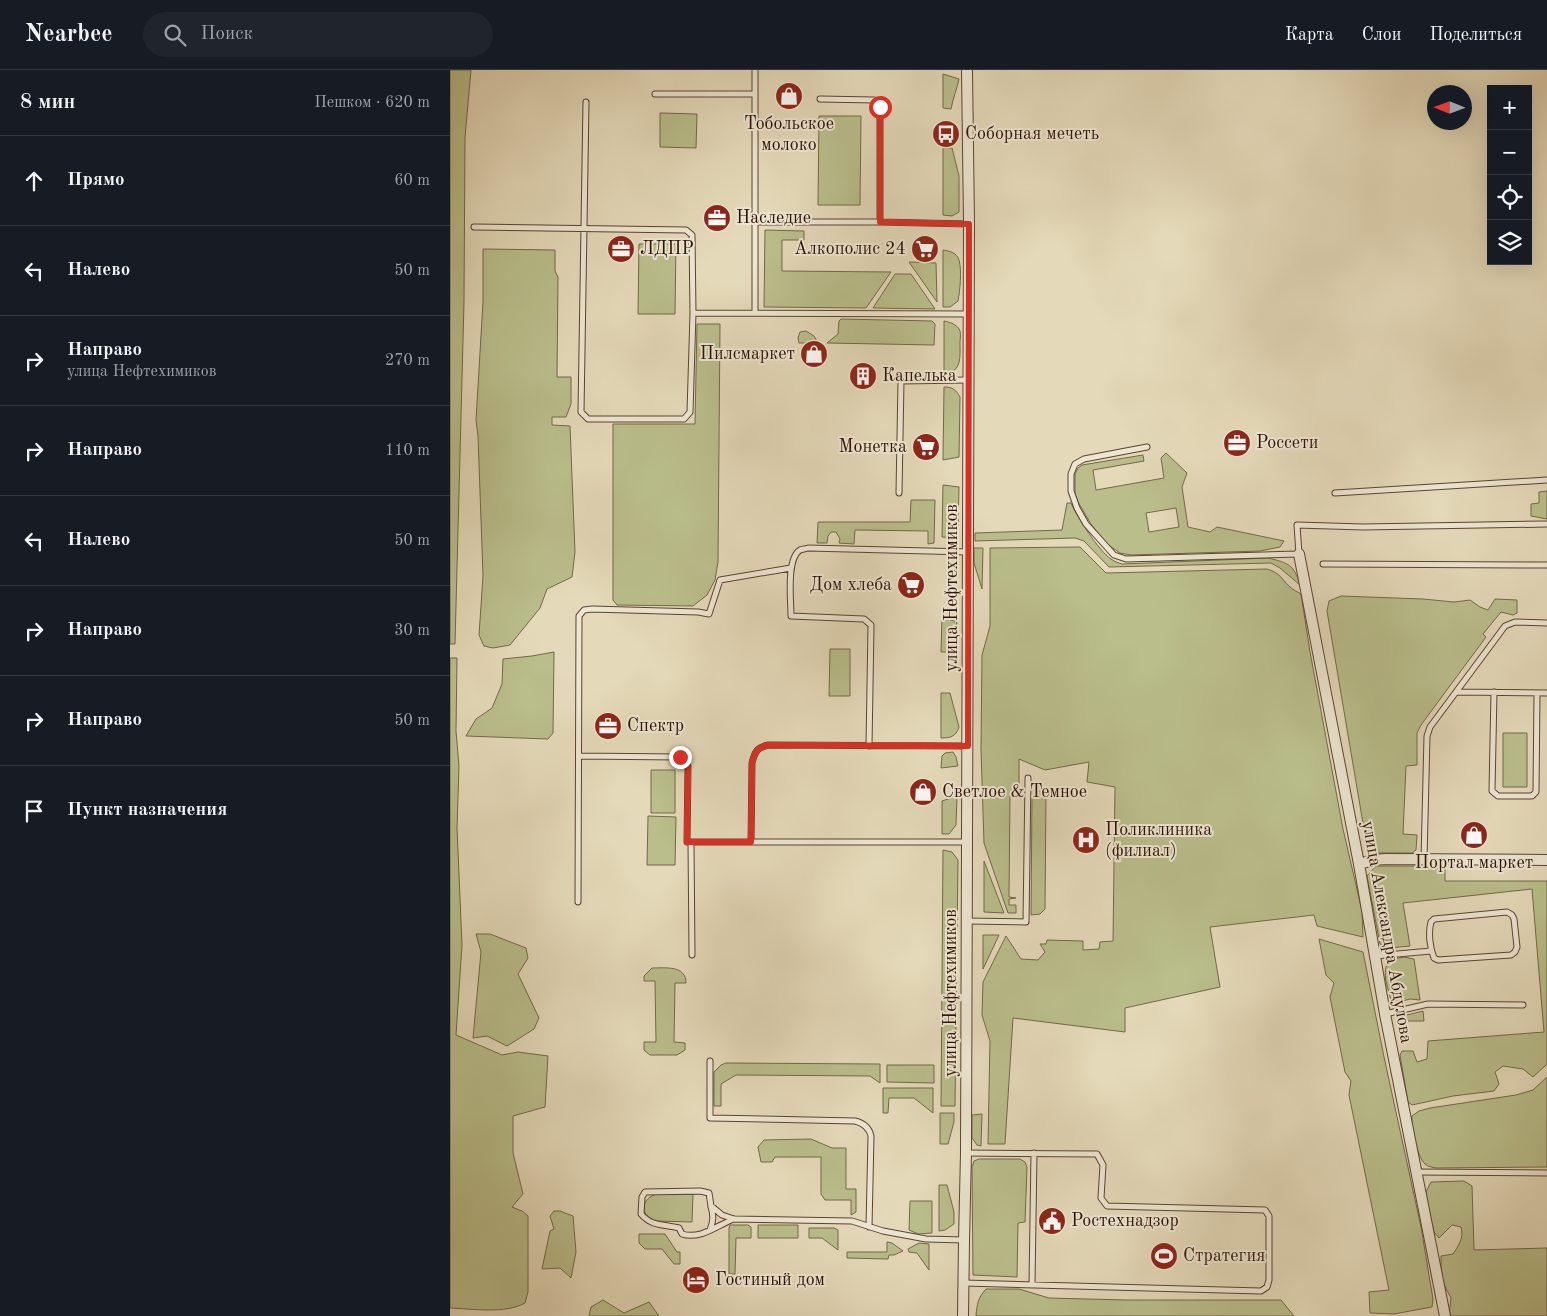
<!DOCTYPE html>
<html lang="ru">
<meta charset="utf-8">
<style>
body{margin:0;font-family:"Old Standard TT",serif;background:#20242c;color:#f1f3f6}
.controls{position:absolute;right:15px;top:15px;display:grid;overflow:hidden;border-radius:0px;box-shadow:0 5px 20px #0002}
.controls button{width:45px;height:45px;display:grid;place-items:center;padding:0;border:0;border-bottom:1px solid #363941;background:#171b24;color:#f1f3f6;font:25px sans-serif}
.compass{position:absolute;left:977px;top:15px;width:45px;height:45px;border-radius:50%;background:#171b24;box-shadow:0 5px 20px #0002;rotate:271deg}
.stop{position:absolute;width:15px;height:15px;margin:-11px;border:4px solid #d93025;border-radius:50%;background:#fff}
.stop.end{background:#d93025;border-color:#fff;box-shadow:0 1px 5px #0008}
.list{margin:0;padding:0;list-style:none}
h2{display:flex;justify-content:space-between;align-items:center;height:65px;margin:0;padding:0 20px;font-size:21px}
h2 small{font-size:16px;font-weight:400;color:#9ea1a6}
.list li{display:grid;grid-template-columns:32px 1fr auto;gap:15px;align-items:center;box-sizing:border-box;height:90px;padding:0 20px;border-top:1px solid #363941}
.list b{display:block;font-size:19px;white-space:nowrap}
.list p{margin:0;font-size:16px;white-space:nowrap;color:#9ea1a6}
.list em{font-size:16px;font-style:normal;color:#9ea1a6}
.icon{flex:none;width:28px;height:28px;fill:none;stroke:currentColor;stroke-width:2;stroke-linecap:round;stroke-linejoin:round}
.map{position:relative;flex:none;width:1097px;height:1246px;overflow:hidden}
header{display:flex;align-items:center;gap:30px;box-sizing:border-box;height:70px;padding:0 25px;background:#171b24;border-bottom:1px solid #363941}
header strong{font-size:24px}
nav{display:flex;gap:28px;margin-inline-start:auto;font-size:18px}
.search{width:350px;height:45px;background:#20242c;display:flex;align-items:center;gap:12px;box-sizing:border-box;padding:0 18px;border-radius:28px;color:#9ea1a6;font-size:19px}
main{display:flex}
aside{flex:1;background:#171b24}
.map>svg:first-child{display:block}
.green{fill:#b9be8b;stroke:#736848;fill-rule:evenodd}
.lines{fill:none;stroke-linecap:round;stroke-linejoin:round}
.service-casing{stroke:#5b4332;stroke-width:7}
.minor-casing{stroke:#5b4332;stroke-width:12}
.service{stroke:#ede6d2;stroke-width:5}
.minor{stroke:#ede6d2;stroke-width:10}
.route{stroke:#d93025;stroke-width:6}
.labels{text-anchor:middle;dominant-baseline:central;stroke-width:4;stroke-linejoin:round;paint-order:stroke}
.poi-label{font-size:18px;fill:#2d1105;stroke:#ede6d2;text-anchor:start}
.street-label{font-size:18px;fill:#2d1105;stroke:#ede6d2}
</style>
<header>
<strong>Nearbee</strong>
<div class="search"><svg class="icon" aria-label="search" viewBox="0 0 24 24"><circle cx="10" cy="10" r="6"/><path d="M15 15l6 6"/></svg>Поиск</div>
<nav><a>Карта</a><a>Слои</a><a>Поделиться</a></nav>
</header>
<main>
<aside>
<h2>8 мин<small>Пешком · 620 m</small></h2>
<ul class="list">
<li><svg class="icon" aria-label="ahead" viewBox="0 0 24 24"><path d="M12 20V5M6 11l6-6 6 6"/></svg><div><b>Прямо</b></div><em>60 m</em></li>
<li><svg class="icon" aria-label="left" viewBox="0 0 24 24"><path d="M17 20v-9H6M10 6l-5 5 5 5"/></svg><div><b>Налево</b></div><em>50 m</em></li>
<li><svg class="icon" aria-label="right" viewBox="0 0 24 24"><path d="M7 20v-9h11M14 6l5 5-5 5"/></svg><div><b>Направо</b><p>улица Нефтехимиков</p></div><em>270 m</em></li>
<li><svg class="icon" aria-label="right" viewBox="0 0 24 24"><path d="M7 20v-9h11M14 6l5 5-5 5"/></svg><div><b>Направо</b></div><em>110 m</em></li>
<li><svg class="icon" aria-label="left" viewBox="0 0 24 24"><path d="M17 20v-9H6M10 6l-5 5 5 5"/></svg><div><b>Налево</b></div><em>50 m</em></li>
<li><svg class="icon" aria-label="right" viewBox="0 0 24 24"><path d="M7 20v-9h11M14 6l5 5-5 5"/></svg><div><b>Направо</b></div><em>30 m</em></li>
<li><svg class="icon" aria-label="right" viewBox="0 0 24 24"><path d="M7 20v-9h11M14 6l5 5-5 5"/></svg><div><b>Направо</b></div><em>50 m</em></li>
<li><svg class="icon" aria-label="arrive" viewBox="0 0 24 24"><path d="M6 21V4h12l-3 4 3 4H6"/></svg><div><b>Пункт назначения</b></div></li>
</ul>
</aside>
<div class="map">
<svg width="1097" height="1246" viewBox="0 0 1097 1246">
<rect width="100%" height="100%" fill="#e4d9b9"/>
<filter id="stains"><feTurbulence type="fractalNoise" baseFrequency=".004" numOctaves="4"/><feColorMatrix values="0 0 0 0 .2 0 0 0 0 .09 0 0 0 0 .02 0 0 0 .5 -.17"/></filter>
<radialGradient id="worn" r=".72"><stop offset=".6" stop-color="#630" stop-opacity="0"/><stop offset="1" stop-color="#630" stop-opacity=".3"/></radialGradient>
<path class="green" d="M0 0H21L15 67 14 232 5 574H0Z
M493 4 509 9C507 19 503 28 501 39L493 38Z
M210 43 247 44 246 78 210 77Z
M369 46H411L410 135H368Z
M493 78H502L509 106V142L502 146 493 145Z
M315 160 354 161V170H332V201L441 202 416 238 314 237Z
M189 174H226L225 244H188Z
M33 179 105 180V201L108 207 107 307H121V334L116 347H102V355L120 356 125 482 122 507 97 519 90 538 60 575 43 578 34 576 29 565 33 506 28 366 26 350 33 232Z
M493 180C500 181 507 183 509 190 512 200 510 221 508 231L500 237H493Z
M459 192 486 193 487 232Z
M445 204H461L485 239 423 238Z
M391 249 482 251 485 254 484 275 377 273 388 264 389 251Z
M494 251C500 252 508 255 510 261 511 264 510 270 510 273 510 287 512 303 494 303Z
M247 254H270L268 492 265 510 257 525 243 536 167 535 163 530V354H245Z
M356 261 364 266 368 273H349L348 268 350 262Z
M494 317C503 317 506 320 510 327L509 387 493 390Z
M716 383 737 403 732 417 738 457 760 462 767 457 834 471 830 477 810 481 681 485 670 483 657 474 641 454 628 432 625 424V404L628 398 632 395 693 385 694 391 643 400 646 420 714 408 711 388ZM726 438 729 457 699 462 696 443Z
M493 415 509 417 508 463 505 468 492 467Z
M1097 421V449L1081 446V434L1089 433V422Z
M461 430H485L484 473 478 474V461L405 460 404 474 389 473 390 469 386 462H381L378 466 377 473H367L368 452H460Z
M617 433H621C627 447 649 481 661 489 665 492 669 493 672 494L818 488C839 493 844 495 850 515L830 498 821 493 659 497 634 471 625 468 525 471V463L612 460Z
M630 477 656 503 817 499C832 504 830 508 840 517 843 520 848 522 851 524L860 582 893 759 912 841 913 867 867 856 864 845 760 857 770 917 675 938V962L563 948 555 1074H538L540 971 532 945 533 912 556 866 571 889 588 890 595 882 590 874H596L597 870 633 871V880L649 879 650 872 663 871 665 717 637 712 639 692 595 700 569 689V724L560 726 559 827 566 828 559 829V835H566V843H558L534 773 531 679 532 585 540 556V478Z
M524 478H533L532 519 524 493Z
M891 526 973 529 1004 532 1020 530 1030 537 1038 540 1045 529 1067 530V543L1063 545 1051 542 1033 564 1036 567 971 655 967 663V695L956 696 953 764 967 765 966 780 962 783H922L923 779 915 765 877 541 879 531Z
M492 547 507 552 500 582H491Z
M380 579H400V626H379Z
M104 582 103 663 98 669 16 666 26 649 42 638 52 614 53 589 82 586Z
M0 588H7L6 661 9 696 7 758 12 875 6 965 52 985 68 982 98 986 95 1037 63 1046V1083L73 1124 62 1137 72 1141 78 1146V1222L75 1233C55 1244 23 1239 0 1238Z
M491 623H500L509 657C506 667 500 668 491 668Z
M1053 663H1077V717H1053Z
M503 682 506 687 508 696 491 698 492 686 495 683Z
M201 700H225V743H201Z
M589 721H596L595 839 590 844 581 845 582 728Z
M507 726 506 755 499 764H492V731Z
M198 746 226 747 225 795H197Z
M493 780 502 782 508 790 505 1036H491Z
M534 791 554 843 534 842Z
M926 796H990L995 799V811H1097V994L1083 1007 1073 999 1053 996 1045 1002 1049 1014 1044 1021 1003 1026 962 1035 958 1032 950 985 952 981H963L967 992 977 989 978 971 1094 962 1082 819 953 833 960 876 939 878 930 874 917 806Z
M26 864H40L76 878 78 888 68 904 89 948 84 959 57 976 37 966 23 968 31 882Z
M533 865H549L533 899Z
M869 869 913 882 934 987 971 1157 983 1229 982 1237 944 1244 920 1243 919 1222 939 1220 899 1025 901 1011 895 1002 880 927 884 913 876 905Z
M954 887 964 889 970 930 960 929 945 933 941 930C938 919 929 896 942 890 945 888 950 888 954 887Z
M202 898C215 898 236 895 236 913H225L224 972 235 973V980L227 985H200L194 980V972H206L205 911H194V906Z
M973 941 974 951H958L949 947Z
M276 993 430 994V1013L420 1006 286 1005 271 1014V1036H264V1002L271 995Z
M437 995H484V1013L437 1012Z
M1097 1007V1097L986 1098C982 1097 978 1097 975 1094 967 1087 961 1056 962 1046L969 1041 980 1038 1066 1025 1083 1020Z
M433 1018H483V1043L464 1028H439L438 1043H433Z
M490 1043H504V1052L498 1074H490Z
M532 1044 531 1076 527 1075 522 1068V1045Z
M361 1069 382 1078H396V1119H406V1142L401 1145V1130H375L371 1124V1087H325L322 1092H311L308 1077 314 1070Z
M529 1089H570L575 1092 577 1097 575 1152 568 1153 567 1207 523 1205 522 1097 524 1091Z
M1014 1111 1022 1116 1024 1180 1097 1178V1246H999L1001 1228 991 1209V1186L1003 1184C1009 1175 1014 1168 1011 1157L1002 1155 989 1168 984 1162 975 1124 981 1112Z
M489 1115H497L504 1142V1154L495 1160 489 1161Z
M207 1124H243L242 1152 205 1151C189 1145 191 1128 207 1124Z
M460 1131H482V1163L468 1164 459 1160Z
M104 1141H110L123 1146 126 1182 121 1208 110 1198 92 1199 100 1161 104 1159 100 1146Z
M280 1155H298L301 1157V1168H286L285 1204H279V1158Z
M308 1155H348V1168H308Z
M359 1158H384L388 1160V1180L372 1168H359Z
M189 1164H215L227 1182H230V1194H224L212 1179H195L189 1173Z
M437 1172 442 1173 453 1181 444 1185H439L438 1189 397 1188V1182H437Z
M469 1173 479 1174V1200L467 1183 459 1182 458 1179Z
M536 1219H569L599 1228 676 1230H831L844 1246H526C527 1234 528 1228 536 1219Z
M153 1230 174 1243 199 1232 209 1246H139L141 1237Z"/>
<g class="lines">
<g class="service-casing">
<path id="service" d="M305 0V242
M205 24H305
M370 29 424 30 430 37V152
M136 32 131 342 138 349H234L240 342 243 243
M305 152H430L519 154
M24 157 236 160 242 165 243 243 518 244
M697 377 634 389 625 394 621 404V421L627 438 636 454 664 485 676 489 849 484 847 455 913 457 1097 454
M449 423 451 311 518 310
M885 423 1097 410
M873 494 1097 495
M1007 622 1097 623
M1044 622 1042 721 1048 726H1082L1086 722 1087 623
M419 676 421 555 414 549 341 546C341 531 336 489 350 480 352 479 355 479 358 478L518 482
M129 686 229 687 235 691 238 696 237 772H517
M241 772 242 885
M301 772 302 693C305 681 307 678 318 675L517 676
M974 790 977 666 980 657 1055 556 1065 552 1097 553
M128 832 129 546 134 540 142 539 248 542 259 544 270 510 341 498
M1057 842 1062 845 1064 849 1067 877 1065 882 1061 885 988 890 984 888C980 878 978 863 981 852L984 849Z
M517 851 576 852 578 708
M925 886 981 881
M935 944 978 934 1073 935
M260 991V1048L405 1051C413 1053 419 1057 421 1066L419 1157
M966 1102 1097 1103
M284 1149C267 1155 251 1170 232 1164L229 1158C214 1154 202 1157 191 1144L192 1127 195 1122 250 1121 259 1123 261 1136 272 1145 284 1149 402 1151 433 1161 476 1169 514 1170
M260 1160C263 1152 264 1146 261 1137
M514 1213 811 1221 817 1217 819 1210V1146L815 1140 657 1136 651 1128 653 1095 647 1084 516 1083
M582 1215 584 1083"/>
</g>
<g class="minor-casing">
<path id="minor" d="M849 484 909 794 935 944 995 1246
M909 794 924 790 935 789 1097 790
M513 1246 514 1170 516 1083 517 772 519 154 517 0"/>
</g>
<use href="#service" class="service"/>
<use href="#minor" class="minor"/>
</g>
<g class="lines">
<path class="route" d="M230 687 235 691 238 696 237 772H301L302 692C305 681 307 678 318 675L518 676 519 154 430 152V37"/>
</g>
<defs>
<g id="shop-disc" transform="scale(1.4375)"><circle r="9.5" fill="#8f2418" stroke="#ede6d2"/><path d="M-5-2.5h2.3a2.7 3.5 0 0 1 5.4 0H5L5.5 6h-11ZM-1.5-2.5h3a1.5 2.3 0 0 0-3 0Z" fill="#fff"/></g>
<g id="bus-disc" transform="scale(1.4375)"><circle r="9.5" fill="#8f2418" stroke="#ede6d2"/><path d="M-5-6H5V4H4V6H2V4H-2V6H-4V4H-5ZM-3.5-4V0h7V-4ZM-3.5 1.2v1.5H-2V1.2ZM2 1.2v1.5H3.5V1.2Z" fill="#fff"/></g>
<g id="office-disc" transform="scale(1.4375)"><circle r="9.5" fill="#8f2418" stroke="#ede6d2"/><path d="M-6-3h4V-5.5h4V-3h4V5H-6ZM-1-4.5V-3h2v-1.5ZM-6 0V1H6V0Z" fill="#fff"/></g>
<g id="supermarket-disc" transform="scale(1.4375)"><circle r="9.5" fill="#8f2418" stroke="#ede6d2"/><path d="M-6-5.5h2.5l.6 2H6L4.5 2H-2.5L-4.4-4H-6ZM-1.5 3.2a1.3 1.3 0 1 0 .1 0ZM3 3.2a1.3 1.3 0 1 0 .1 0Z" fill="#fff"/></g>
<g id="building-disc" transform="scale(1.4375)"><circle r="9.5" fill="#8f2418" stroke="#ede6d2"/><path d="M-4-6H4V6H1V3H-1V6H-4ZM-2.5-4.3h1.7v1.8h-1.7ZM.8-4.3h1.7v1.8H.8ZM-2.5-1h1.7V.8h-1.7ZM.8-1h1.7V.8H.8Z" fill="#fff"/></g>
<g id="hospital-disc" transform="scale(1.4375)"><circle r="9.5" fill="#8f2418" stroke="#ede6d2"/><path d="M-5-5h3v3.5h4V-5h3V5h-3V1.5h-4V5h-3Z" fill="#fff"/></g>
<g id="civic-disc" transform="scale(1.4375)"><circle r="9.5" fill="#8f2418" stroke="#ede6d2"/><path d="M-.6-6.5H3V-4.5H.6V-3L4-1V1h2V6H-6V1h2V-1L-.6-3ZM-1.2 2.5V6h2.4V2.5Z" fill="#fff"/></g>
<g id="stadium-disc" transform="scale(1.4375)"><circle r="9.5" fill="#8f2418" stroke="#ede6d2"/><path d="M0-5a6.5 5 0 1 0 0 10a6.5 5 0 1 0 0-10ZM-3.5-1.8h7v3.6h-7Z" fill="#fff"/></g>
<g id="hotel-disc" transform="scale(1.4375)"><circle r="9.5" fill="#8f2418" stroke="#ede6d2"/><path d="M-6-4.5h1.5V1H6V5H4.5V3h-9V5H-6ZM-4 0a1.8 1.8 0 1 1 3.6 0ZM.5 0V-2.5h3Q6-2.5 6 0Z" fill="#fff"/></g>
</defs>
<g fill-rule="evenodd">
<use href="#shop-disc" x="339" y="26"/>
<use href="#bus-disc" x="496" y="64"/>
<use href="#office-disc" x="267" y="148"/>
<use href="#office-disc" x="171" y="179"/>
<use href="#supermarket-disc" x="475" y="179"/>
<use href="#shop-disc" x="364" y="284"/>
<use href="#building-disc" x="413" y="306"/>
<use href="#office-disc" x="787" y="373"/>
<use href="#supermarket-disc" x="476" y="377"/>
<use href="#supermarket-disc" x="461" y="515"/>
<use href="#office-disc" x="158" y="656"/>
<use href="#shop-disc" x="473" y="722"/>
<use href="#shop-disc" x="1024" y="765"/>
<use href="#hospital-disc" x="636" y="770"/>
<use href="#civic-disc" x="602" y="1151"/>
<use href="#stadium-disc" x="714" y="1186"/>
<use href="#hotel-disc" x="246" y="1210"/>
</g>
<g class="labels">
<g class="poi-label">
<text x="339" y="54" text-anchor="middle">Тобольское<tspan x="339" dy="21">молоко</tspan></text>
<text x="515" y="64">Соборная мечеть</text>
<text x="286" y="148">Наследие</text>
<text x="190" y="179">ЛДПР</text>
<text x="456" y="179" text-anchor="end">Алкополис 24</text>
<text x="345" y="284" text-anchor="end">Пилсмаркет</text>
<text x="432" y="306">Капелька</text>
<text x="806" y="373">Россети</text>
<text x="457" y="377" text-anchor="end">Монетка</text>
<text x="442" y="515" text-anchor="end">Дом хлеба</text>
<text x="177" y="656">Спектр</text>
<text x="492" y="722">Светлое &amp; Темное</text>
<text x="655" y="760">Поликлиника<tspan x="655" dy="21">(филиал)</tspan></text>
<text x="1024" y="793" text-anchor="middle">Портал маркет</text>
<text x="621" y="1151">Ростехнадзор</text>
<text x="733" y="1186">Стратегия</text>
<text x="265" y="1210">Гостиный дом</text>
</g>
<g class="street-label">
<text transform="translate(502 518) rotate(-90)">улица Нефтехимиков</text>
<text transform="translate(937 862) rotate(80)">улица Александра Абдулова</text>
<text transform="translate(501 923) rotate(-90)">улица Нефтехимиков</text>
</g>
</g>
<rect width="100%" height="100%" filter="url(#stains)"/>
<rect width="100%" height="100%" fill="url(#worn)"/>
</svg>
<div class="controls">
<button>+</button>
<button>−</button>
<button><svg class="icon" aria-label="locate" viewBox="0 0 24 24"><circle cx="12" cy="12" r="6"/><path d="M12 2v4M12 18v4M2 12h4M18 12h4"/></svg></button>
<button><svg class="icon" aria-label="layers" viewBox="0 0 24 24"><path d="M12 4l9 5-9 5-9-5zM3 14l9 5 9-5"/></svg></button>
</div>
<svg class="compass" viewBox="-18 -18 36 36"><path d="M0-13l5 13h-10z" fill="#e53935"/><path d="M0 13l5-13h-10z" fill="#9ea1a6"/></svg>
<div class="stop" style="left:430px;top:37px"></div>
<div class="stop end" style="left:230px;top:687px"></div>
</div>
</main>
